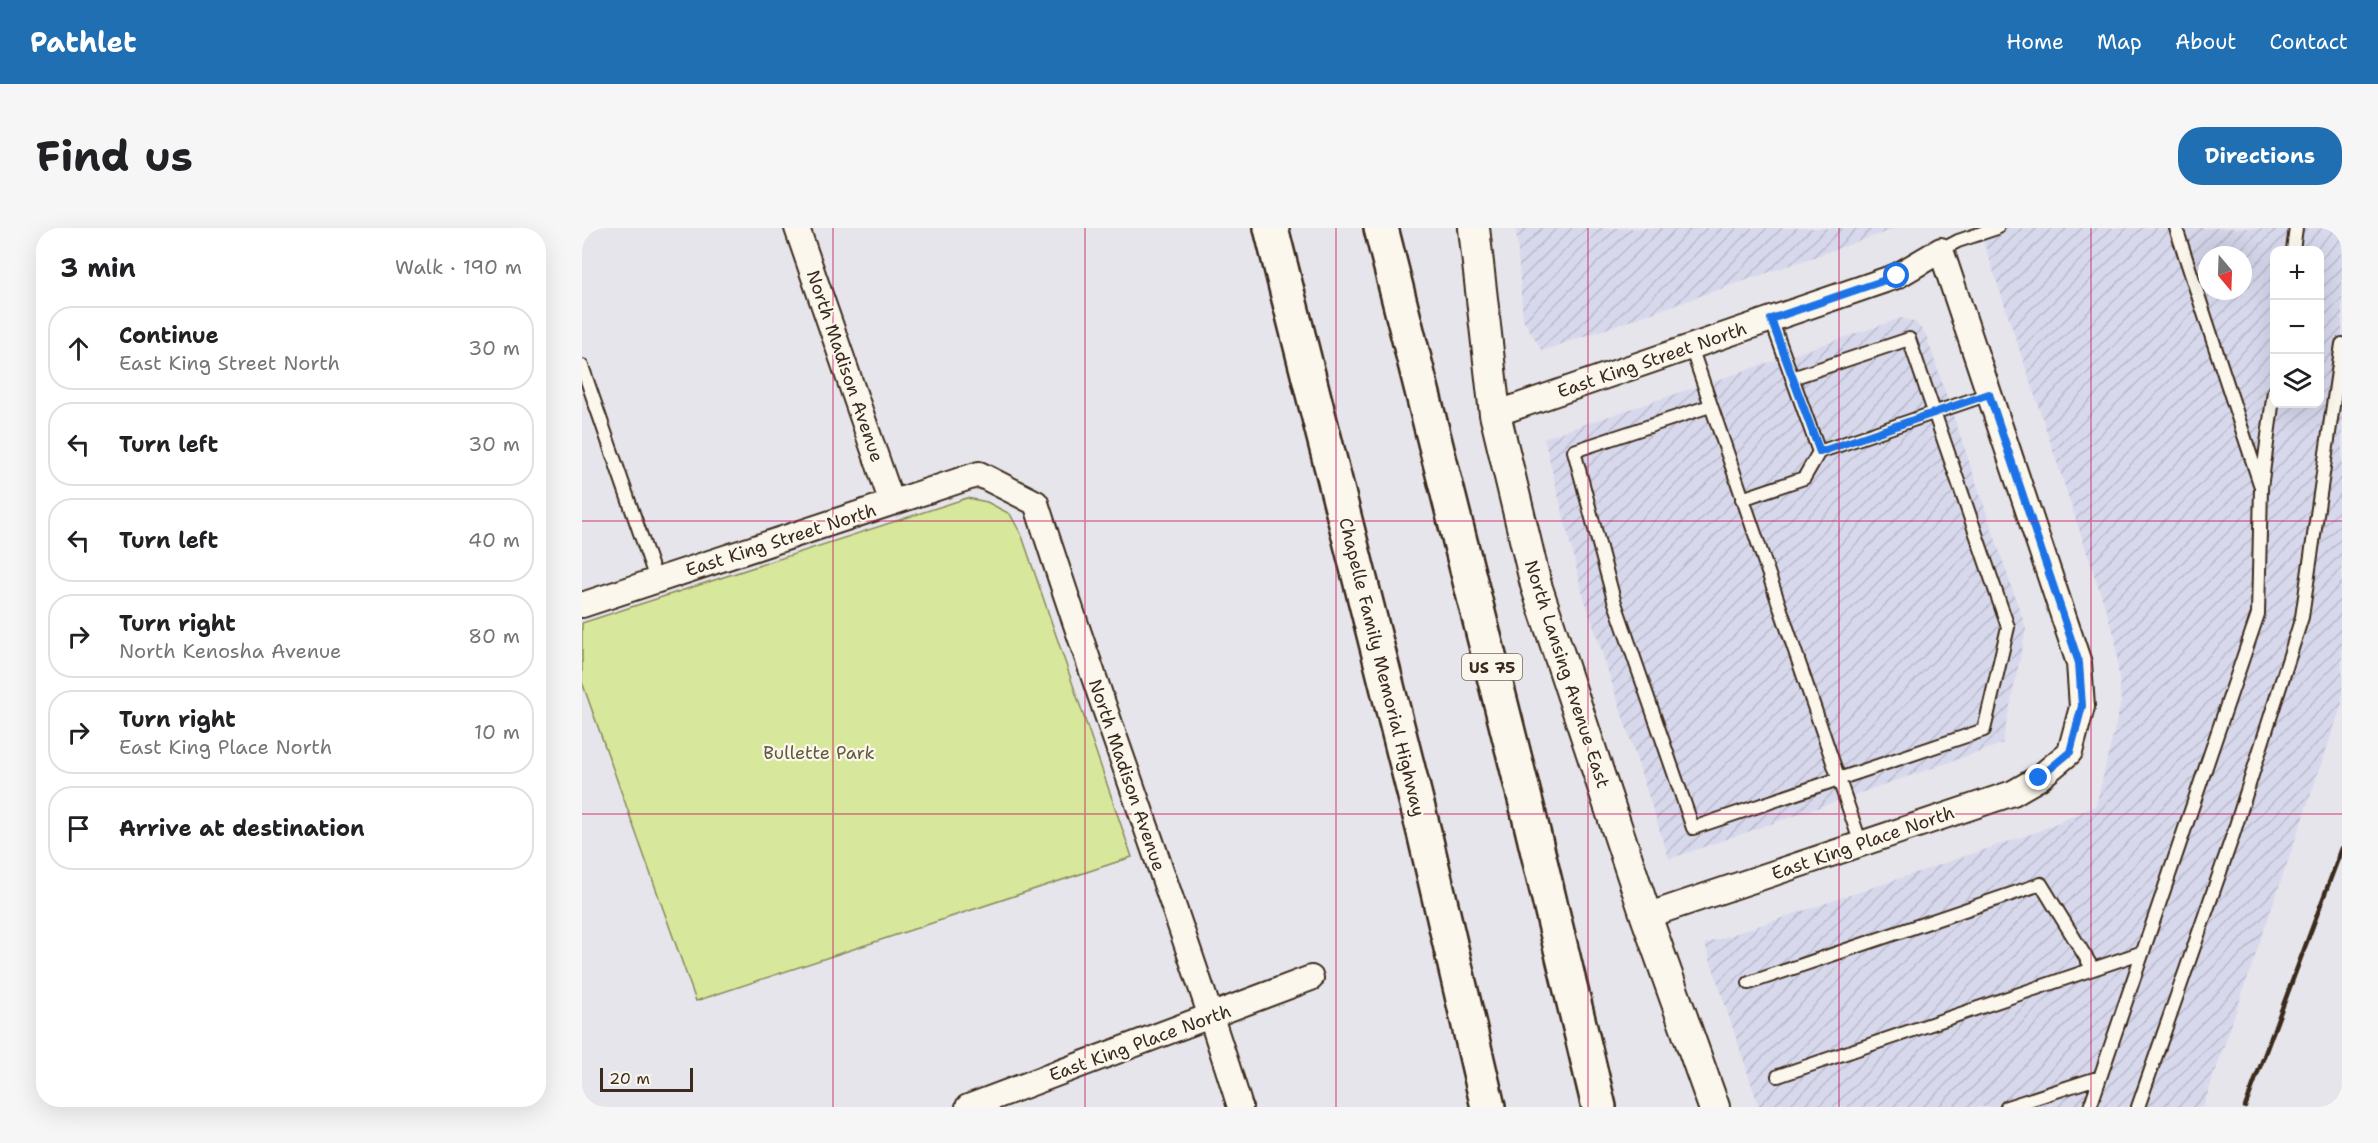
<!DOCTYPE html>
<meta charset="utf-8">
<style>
body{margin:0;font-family:"Shantell Sans",sans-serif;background:#f6f6f6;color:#202124}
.controls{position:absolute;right:18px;top:18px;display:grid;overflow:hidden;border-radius:12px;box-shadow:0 6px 24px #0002}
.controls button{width:54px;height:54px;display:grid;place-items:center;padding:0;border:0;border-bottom:2px solid #e0e0e0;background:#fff;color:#202124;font:30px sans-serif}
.compass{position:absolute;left:1616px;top:18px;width:54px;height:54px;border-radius:50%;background:#fff;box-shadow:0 6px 24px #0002;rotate:161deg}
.scale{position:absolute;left:18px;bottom:15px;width:93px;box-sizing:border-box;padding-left:6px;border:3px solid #3b2a1e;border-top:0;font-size:16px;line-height:21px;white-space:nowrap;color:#3b2a1e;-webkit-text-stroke:4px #fbf7ec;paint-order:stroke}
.stop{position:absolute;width:18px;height:18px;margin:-14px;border:4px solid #1a73e8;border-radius:50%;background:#fff}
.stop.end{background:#1a73e8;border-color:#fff;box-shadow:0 2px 6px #0008}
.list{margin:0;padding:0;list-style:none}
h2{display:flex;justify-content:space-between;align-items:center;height:78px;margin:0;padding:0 24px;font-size:26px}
h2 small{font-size:20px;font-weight:400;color:#757577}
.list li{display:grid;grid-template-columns:39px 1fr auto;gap:18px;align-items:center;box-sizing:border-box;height:84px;margin:0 12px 12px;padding:0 12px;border:2px solid #e0e0e0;border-radius:24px}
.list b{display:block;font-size:22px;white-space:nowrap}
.list p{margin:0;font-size:20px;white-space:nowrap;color:#757577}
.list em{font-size:20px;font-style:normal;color:#757577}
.icon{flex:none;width:33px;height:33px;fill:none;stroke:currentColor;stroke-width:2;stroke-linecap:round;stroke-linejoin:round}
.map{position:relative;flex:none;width:1760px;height:879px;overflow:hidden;border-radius:24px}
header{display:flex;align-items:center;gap:36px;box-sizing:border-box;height:84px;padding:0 30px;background:#1f6fb2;color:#fff}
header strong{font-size:28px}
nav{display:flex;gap:33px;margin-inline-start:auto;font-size:21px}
.intro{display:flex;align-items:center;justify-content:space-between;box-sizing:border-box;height:144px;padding:0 36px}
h1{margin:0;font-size:42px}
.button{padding:15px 27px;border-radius:24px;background:#1f6fb2;color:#fff;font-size:21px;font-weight:700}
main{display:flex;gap:36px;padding:0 36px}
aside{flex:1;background:#fff;border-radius:24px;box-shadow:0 6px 24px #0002}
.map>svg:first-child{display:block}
.industrial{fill:url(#industrial-furrows);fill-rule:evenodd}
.park{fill:#d7e79b;stroke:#89885c;stroke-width:1.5}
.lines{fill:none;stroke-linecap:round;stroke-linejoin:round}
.service-casing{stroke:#3b2a1e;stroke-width:16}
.minor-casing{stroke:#3b2a1e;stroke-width:28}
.tertiary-casing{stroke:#3b2a1e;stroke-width:34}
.motorway-casing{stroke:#3b2a1e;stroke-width:38}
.service{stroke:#fbf7ec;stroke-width:12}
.minor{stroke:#fbf7ec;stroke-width:24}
.tertiary{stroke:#fbf7ec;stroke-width:30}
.motorway{stroke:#fbf7ec;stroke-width:33}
.rail{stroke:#3b2a1e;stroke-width:4.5}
.route{stroke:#1a73e8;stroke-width:8}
.grid{fill:none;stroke:#c2185b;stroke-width:1.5;stroke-opacity:0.55}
.labels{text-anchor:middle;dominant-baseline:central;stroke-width:4.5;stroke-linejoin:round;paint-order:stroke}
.shield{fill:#fbf7ec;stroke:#75685c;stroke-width:1.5}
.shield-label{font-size:16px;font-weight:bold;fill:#3b2a1e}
.street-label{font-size:18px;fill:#3b2a1e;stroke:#fbf7ec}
.park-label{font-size:18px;fill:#62593d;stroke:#fbf7ec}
</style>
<header>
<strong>Pathlet</strong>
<nav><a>Home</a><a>Map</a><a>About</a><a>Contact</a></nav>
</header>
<div class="intro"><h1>Find us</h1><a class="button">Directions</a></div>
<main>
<aside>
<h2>3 min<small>Walk · 190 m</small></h2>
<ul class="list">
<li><svg class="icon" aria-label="ahead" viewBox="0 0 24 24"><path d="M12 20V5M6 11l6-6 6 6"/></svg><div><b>Continue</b><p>East King Street North</p></div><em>30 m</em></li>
<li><svg class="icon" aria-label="left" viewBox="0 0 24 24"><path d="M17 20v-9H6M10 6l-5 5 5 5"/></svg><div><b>Turn left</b></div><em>30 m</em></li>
<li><svg class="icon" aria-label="left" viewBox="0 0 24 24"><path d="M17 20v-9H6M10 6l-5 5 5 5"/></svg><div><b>Turn left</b></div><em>40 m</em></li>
<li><svg class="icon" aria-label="right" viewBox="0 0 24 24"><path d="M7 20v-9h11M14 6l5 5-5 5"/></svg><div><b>Turn right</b><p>North Kenosha Avenue</p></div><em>80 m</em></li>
<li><svg class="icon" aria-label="right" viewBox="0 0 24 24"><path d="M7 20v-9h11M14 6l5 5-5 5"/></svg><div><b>Turn right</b><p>East King Place North</p></div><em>10 m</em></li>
<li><svg class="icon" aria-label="arrive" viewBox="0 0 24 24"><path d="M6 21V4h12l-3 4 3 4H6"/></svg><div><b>Arrive at destination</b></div></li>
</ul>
</aside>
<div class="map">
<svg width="1760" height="879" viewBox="0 0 1760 879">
<defs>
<pattern id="industrial-furrows" width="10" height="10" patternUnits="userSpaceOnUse" patternTransform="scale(1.5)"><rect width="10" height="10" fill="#d7d8ec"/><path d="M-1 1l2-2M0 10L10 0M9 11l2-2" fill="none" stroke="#b9baca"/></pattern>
</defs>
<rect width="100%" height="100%" fill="#e6e5ec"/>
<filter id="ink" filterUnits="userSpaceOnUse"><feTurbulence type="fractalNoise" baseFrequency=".0167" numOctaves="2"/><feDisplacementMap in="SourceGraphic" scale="12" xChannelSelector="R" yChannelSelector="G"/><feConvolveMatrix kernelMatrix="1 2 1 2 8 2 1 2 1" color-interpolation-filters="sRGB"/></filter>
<g filter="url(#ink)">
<path class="industrial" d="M934 0H1315L960 123 941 91Z
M1397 0H1760V476L1621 879H1177L1123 716 1452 605 1514 578 1539 474 1533 409ZM1692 22H1738V176H1692ZM1625 27H1661V63H1625Z
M1320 90 1334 95 1344 107 1444 401 1420 516 1087 631 1000 363 962 210Z"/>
<path class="park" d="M385 270 405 274 428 286 440 308 550 629 114 773 0 454V395Z"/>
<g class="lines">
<g class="service-casing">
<path id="service" d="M1594 0 1678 256
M1359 22 1376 13 1415 0
M1711 22 1714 0
M1189 91 1237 224
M1109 119 1279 616
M0 138 75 354
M1128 178 992 223 1032 372 1111 600 1402 502 1426 399 1327 111 1210 150
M1160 271 1222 250 1237 224 1407 166
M1167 755 1459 656 1511 741
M1196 848 1561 724
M1425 879 1518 849
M1508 879 1676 386 1679 260 1692 163
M1556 879 1651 607 1720 389 1760 116"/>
</g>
<g class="minor-casing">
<path id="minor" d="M215 0 310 275
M913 186 1315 48 1359 22 1497 435 1500 479 1488 524 1457 550 1431 565 1064 688
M0 377 397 246 454 275C518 478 595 676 658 879
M386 879 729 750"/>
</g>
<g class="tertiary-casing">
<path id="tertiary" d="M892 0 913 186 954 357 1064 688 1132 879"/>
</g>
<g class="motorway-casing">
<path id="motorway" d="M689 0 842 604 906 879
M799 0 945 579 1017 879"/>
</g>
<use href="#service" class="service"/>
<use href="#minor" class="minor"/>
<use href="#tertiary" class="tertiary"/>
<use href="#motorway" class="motorway"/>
<path class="rail" d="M1663 879 1760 620"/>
</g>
</g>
<g class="lines" filter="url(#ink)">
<path class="route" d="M1315 48 1189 91 1238 224 1407 166 1497 435 1500 478 1488 524 1457 550"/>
</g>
<path class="grid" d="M251 0V879M503 0V879M754 0V879M1006 0V879M1257 0V879M1509 0V879M0 293H1760M0 586H1760"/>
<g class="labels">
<rect class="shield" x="880" y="426" width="60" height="26" rx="4.5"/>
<g class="shield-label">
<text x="910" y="439">US 75</text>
</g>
<g class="street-label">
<text transform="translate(1070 132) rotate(-19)">East King Street North</text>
<text transform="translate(263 138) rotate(71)">North Madison Avenue</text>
<text transform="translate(199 312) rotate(-18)">East King Street North</text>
<text transform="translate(800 439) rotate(76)">Chapelle Family Memorial Highway</text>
<text transform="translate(985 446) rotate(72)">North Lansing Avenue East</text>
<text transform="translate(545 547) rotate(71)">North Madison Avenue</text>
<text transform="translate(1281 615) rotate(-19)">East King Place North</text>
<text transform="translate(558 815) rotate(-20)">East King Place North</text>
</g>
<g class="park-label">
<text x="237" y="525">Bullette Park</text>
</g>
</g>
</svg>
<div class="controls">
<button>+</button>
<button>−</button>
<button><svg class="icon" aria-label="layers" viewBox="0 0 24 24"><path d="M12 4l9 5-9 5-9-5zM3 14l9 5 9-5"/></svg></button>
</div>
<svg class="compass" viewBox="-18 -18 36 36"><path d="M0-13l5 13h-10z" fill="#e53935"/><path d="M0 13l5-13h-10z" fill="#757577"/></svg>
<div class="scale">20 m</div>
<div class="stop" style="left:1315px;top:48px"></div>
<div class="stop end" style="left:1457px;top:550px"></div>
</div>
</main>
